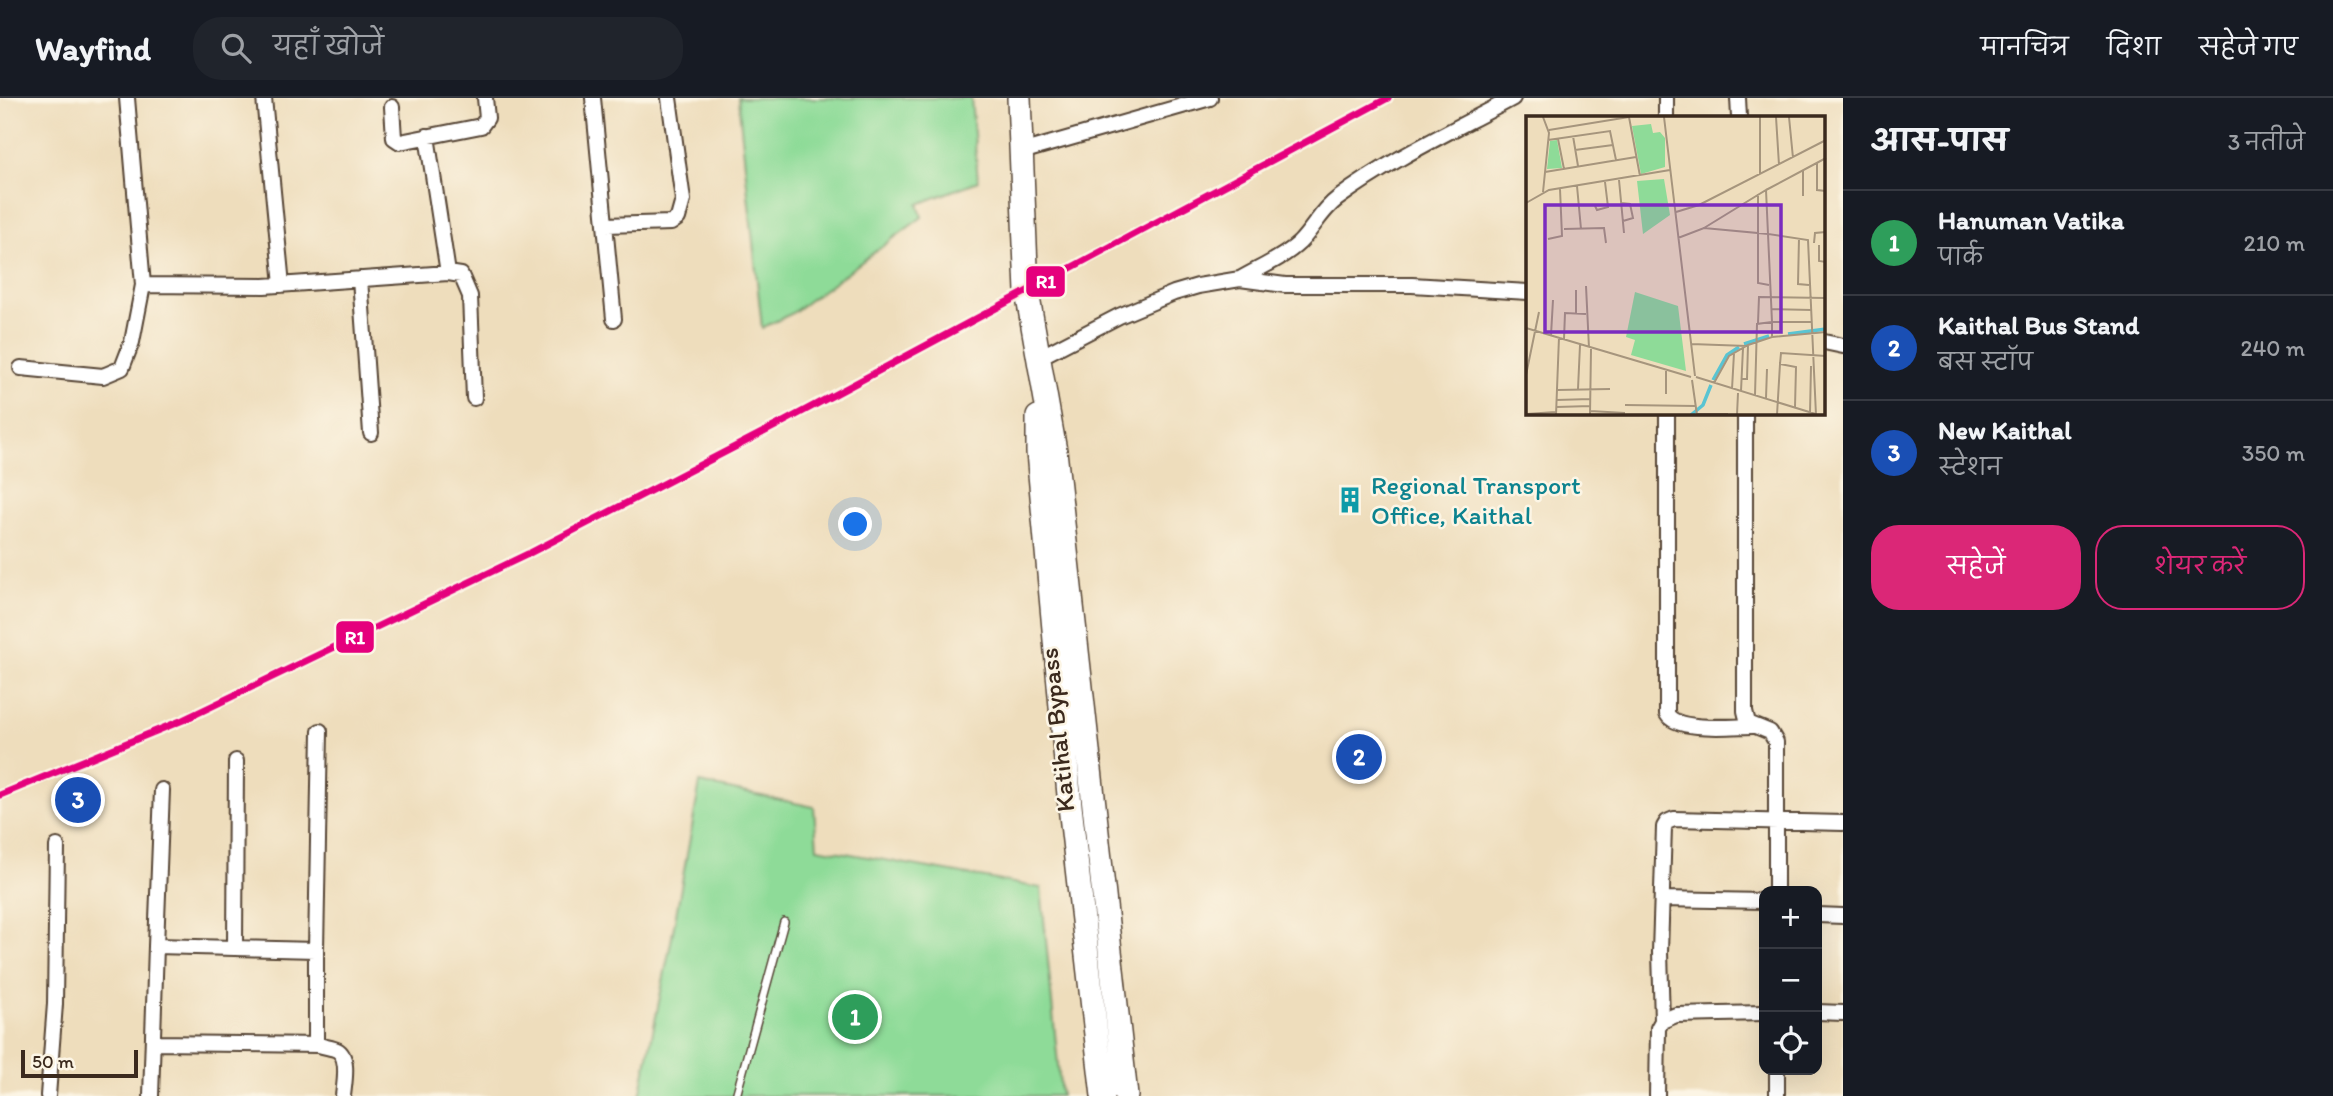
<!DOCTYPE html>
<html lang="hi">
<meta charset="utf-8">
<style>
body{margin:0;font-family:Itim,"Playpen Sans Deva",sans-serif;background:#20242c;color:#f1f3f6}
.controls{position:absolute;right:21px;bottom:21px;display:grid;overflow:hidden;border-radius:14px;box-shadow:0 7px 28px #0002}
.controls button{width:63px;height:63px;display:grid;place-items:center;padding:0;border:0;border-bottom:2px solid #363941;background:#171b24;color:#f1f3f6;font:35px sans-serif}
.scale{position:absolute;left:21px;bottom:18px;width:117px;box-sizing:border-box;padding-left:7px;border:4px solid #3b2a1e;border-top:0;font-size:19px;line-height:24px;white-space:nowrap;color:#3b2a1e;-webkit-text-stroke:5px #fcf5e5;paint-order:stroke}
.you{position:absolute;left:856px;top:427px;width:24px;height:24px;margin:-18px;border:5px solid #fff;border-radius:50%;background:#1a73e8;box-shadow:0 0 0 10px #1a73e833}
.badge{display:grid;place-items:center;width:46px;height:46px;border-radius:50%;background:#db2777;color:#fff;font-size:23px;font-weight:700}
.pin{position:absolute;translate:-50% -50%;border:4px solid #fff;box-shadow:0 2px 7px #0006}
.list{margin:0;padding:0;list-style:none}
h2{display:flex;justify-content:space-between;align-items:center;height:91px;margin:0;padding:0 28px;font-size:30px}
h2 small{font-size:23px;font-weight:400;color:#9ea1a6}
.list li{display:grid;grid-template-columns:46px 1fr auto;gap:21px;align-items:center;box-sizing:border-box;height:105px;padding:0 28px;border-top:2px solid #363941}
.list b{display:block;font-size:26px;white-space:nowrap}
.list p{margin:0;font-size:23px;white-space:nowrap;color:#9ea1a6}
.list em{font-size:23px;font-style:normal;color:#9ea1a6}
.actions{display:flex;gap:14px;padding:21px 28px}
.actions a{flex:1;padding:16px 0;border:2px solid #db2777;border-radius:28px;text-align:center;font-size:24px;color:#db2777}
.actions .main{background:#db2777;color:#fff}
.icon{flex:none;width:38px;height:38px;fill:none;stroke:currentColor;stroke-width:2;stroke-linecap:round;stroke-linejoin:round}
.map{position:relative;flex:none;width:1843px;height:998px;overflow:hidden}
header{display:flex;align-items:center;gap:42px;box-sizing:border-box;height:98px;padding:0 35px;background:#171b24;border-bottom:2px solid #363941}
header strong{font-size:33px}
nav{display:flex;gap:38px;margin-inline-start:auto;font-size:24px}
.search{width:490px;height:63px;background:#20242c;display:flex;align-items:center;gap:18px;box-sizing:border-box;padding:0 24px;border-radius:28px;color:#9ea1a6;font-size:26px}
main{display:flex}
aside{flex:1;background:#171b24}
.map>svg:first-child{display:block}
.green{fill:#8edb98;stroke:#64825b;stroke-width:2}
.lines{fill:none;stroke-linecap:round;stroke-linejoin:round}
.lane-casing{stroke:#564536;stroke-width:10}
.street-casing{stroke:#564536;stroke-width:18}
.primary-casing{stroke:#564536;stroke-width:26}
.lane{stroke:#fff;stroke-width:7}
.street{stroke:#fff;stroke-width:14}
.primary{stroke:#fff;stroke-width:23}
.rail-1-casing{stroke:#fcf5e5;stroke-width:12}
.rail-1{stroke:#e5007d;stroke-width:7}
.labels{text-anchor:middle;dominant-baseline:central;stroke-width:5;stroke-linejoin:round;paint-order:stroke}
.culture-label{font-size:26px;fill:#0d838f;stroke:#fcf5e5;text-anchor:start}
.street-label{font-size:26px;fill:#3b2a1e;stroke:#fcf5e5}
.inset-river{fill:none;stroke:#59c4d2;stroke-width:3.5}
.inset-road{fill:none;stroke:#a6957d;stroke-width:2}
.view{fill:#7b2cbf;fill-opacity:0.15;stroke:#7b2cbf;stroke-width:3.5}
.inset-edge{fill:none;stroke:#3b2a1e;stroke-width:3.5}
.line-badge{stroke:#fcf5e5;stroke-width:2.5}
.badge-label{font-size:19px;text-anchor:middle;font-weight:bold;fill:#fff}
</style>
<header>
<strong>Wayfind</strong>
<div class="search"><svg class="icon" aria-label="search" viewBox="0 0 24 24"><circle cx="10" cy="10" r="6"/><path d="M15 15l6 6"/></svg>यहाँ खोजें</div>
<nav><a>मानचित्र</a><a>दिशा</a><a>सहेजे गए</a></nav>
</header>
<main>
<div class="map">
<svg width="1843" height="998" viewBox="0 0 1843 998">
<rect width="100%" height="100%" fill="#fcf5e5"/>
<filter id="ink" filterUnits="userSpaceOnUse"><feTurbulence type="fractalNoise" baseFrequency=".0143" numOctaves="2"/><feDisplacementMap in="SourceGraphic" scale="14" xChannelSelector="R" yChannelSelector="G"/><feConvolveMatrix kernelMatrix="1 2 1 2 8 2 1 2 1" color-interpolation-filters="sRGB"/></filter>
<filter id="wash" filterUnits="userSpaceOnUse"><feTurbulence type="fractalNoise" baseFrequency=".00686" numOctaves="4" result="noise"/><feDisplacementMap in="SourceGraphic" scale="28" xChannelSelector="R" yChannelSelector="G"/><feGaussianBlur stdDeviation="1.57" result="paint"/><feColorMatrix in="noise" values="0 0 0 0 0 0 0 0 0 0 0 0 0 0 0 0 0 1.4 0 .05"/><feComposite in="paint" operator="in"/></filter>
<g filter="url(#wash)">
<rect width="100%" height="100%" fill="#eeddbc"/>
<path class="green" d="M738 0H971L978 83 918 106 922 119 791 216 762 230Z
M700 685 814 709 817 750 1041 790 1061 998H640L672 839Z"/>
</g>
<g filter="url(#ink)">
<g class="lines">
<g class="lane-casing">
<path id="lane" d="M736 998 784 824"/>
</g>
<g class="street-casing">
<path id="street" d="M264 0 282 187
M593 0 614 221
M1666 0V19
M1738 0 1739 19
M392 9 394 40 400 44 481 28 487 20 485 0
M427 38 448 175
M1021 54 1210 0
M606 127 671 125 678 120 683 102 669 0
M360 181 371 335
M1240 181C1259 170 1283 160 1299 145 1313 131 1321 113 1337 101 1391 61 1454 32 1513 0
M143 187 264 188 448 175 461 177 470 198 474 300
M1824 244 1843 248
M1038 260 1119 218 1174 195 1198 188 1240 181 1285 187H1412L1528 194
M21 270 103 278 122 270 132 244 143 187 127 0
M1667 315V616C1677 634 1733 628 1753 628
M1745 315V613L1748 625 1770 634 1776 644V793
M320 633 316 852V943L319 947C325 949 332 950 337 952 350 959 344 986 343 998
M1662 801 1764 803
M1817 817 1843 818
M156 848 162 692
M235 850 236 663
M1817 914 1843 915
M1662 923 1660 854 1664 729 1667 724 1674 721 1843 725
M154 945 319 947
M48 998 55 906 57 748
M151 998 156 848 316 852
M1657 998 1658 930 1662 923 1676 917 1764 915
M1777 998V972"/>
</g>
<g class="primary-casing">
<path id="primary" d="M1019 0 1027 194 1055 353 1126 998
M1038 319V354L1070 708 1103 998"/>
</g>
<use href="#lane" class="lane"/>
<use href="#street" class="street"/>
<use href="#primary" class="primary"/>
<g class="rail-1-casing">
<path id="rail-1" d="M0 697 183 622 528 456 785 323 1388 0"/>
</g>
<use href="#rail-1" class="rail-1"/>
</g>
</g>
<defs>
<g id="building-bare" transform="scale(2.1)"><path d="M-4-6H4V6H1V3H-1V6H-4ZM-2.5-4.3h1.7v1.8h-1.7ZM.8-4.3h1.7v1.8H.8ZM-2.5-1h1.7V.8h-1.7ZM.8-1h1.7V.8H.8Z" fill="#0f9aa8" stroke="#fcf5e5" stroke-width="2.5" paint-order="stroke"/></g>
</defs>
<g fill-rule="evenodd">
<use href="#building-bare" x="1350" y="402"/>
</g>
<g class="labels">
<g class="culture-label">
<text x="1371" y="387">Regional Transport<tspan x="1371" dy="30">Office, Kaithal</tspan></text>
</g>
<g class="street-label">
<text transform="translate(1057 632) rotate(-96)">Katihal Bypass</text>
</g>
</g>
<g transform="translate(1526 18)">
<rect width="299" height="299" fill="#eeddbc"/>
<path d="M125 8 127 17 134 16 139 22V51L115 58 106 10ZM31 24 36 52 21 53 24 25ZM138 63 144 99 117 118 111 65ZM109 176 152 190 160 255 105 239 109 224 100 221Z" fill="#8edb98"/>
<path class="inset-river" d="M262 218 300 213M218 228 243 220M187 264 201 239 213 231M165 299 177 289 185 269"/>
<path class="inset-road" d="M103 1 114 60M138 1 169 260M250 1 253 49M263 1 267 42M0 10V42M23 14 103 1M47 20 52 50M32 23 38 53M22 24 84 15 90 44M49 34 87 29M291 46V74L300 75M277 54V80M19 56 110 41M234 59V1M93 64 98 117M51 70 55 113M240 74 300 42M17 76 23 17 17 1M232 78V167L243 169M0 87 23 74 144 54M95 87 104 88 107 102 97 105M69 90 71 94 82 91 79 66M150 96 173 89 300 24M178 112 240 74 242 118 282 124 290 299M38 113 78 112 80 127M152 122 178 112 242 118 246 206 231 208 229 279M273 122 272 168 283 169M22 123 36 120 34 73M288 127 289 117 300 116M293 129V145L300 146M60 170 63 232M246 193 286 194M50 197V174M232 207 233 181 300 182M0 212 165 261M25 219 27 184M246 221V206H285M38 223 39 197 60 198M165 228 221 230M254 248 255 237 300 240M140 255V278M0 259 13 196M170 261 293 299M216 263H221L222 229M166 264 171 299M188 267 203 240 222 229 246 221 300 216M52 273 54 229M206 273 208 237M31 274 84 273M215 275 217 232M240 282 241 253M30 284 65 283M99 289 170 290M30 291 65 290M64 295 99 297M284 297 285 250M0 298 30 296M171 298H202M30 299 33 221M46 299H64L65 233M211 299 212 277M251 299 254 248 270 251 269 291"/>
<path class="view" d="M19 89H255V216H19Z"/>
<rect width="299" height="299" class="inset-edge"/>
</g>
<g class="line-badge">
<rect x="1025" y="167" width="41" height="33" rx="7" fill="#e5007d"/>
<rect x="335" y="522" width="40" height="34" rx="7" fill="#e5007d"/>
</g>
<g class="badge-label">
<text x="1046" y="190">R1</text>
<text x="355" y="546">R1</text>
</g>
</svg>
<div class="controls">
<button>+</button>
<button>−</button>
<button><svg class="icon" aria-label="locate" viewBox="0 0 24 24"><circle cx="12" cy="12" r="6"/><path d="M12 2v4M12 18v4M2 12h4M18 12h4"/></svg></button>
</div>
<div class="scale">50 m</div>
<div class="you"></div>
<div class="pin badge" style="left:855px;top:919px;background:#2e9e5b">1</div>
<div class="pin badge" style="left:1359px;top:659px;background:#1a4fb4">2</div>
<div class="pin badge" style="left:78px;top:702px;background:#1a4fb4">3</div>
</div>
<aside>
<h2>आस-पास<small>3 नतीजे</small></h2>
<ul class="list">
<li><span class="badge" style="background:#2e9e5b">1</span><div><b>Hanuman Vatika</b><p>पार्क</p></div><em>210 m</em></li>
<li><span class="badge" style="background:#1a4fb4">2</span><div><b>Kaithal Bus Stand</b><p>बस स्टॉप</p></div><em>240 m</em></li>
<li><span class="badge" style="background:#1a4fb4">3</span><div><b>New Kaithal</b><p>स्टेशन</p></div><em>350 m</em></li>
</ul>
<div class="actions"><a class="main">सहेजें</a><a>शेयर करें</a></div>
</aside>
</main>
